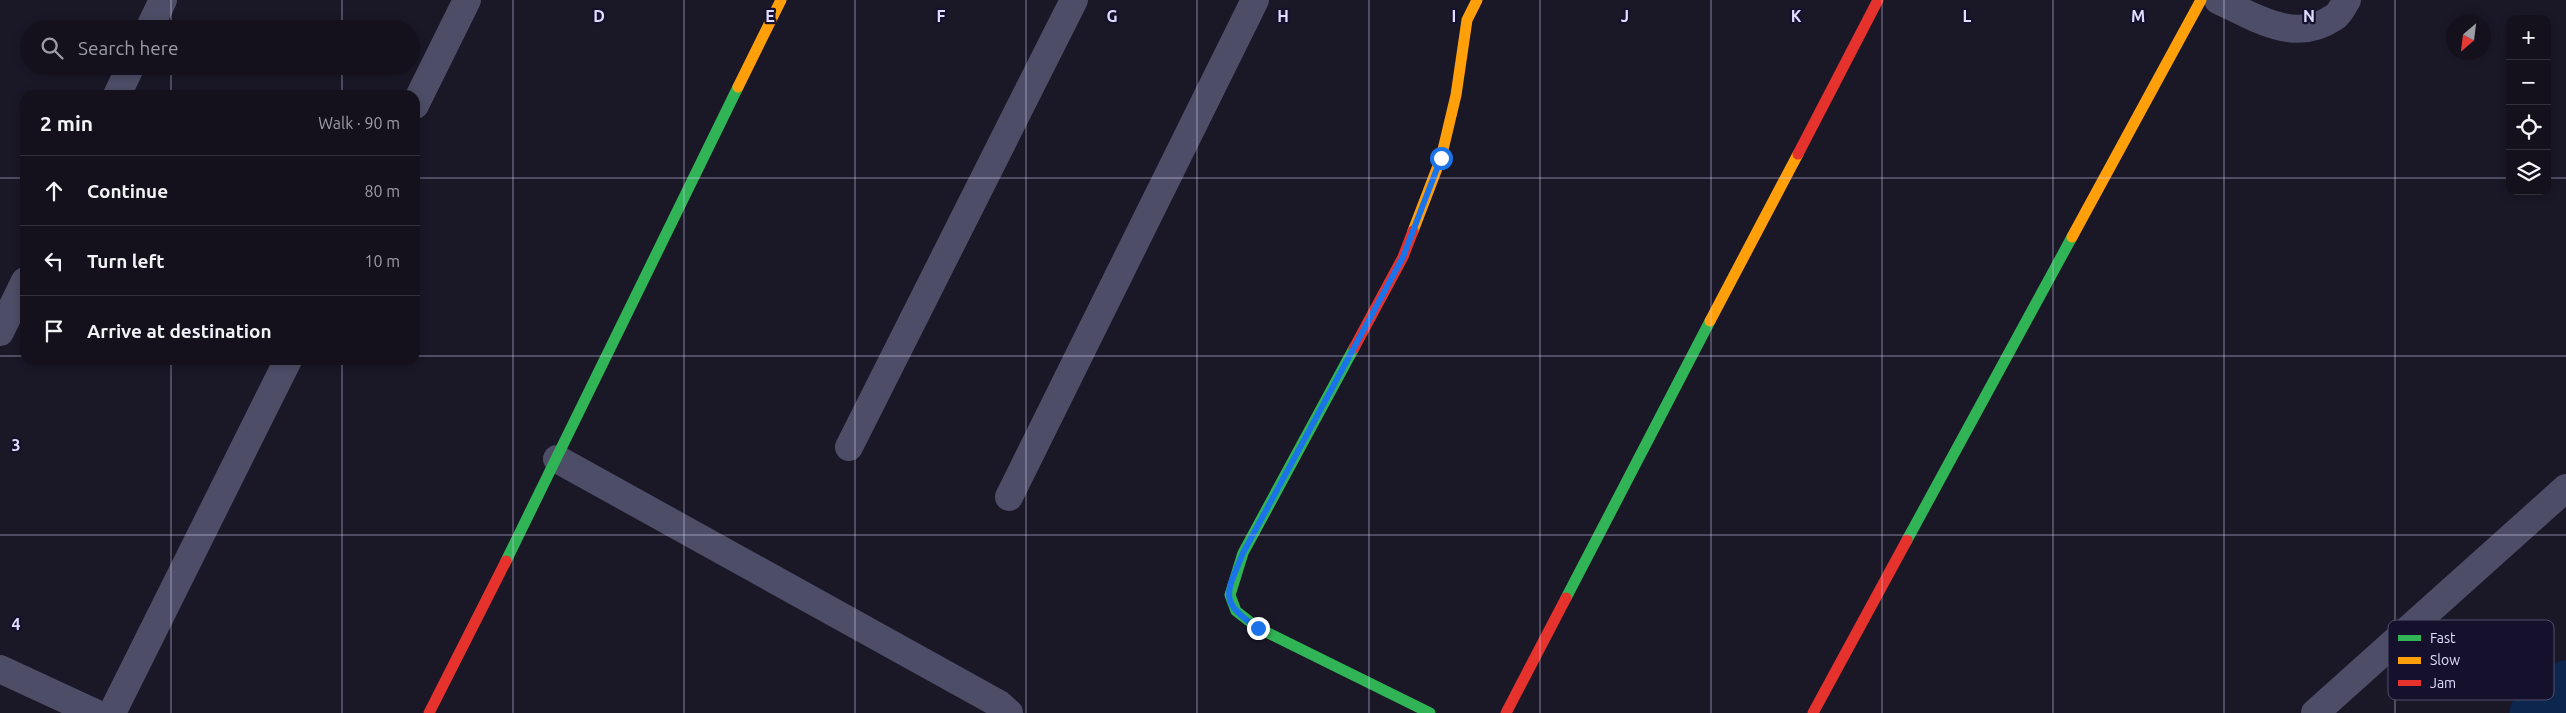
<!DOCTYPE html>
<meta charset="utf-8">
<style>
body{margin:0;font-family:Ubuntu,sans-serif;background:#211f2a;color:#f1f3f6}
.controls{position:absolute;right:15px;top:15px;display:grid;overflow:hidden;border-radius:10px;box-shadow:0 2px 8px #0003}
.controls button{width:45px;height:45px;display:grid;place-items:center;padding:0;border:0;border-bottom:1px solid #33313b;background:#14111d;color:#f1f3f6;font:25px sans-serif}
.compass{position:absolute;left:2446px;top:15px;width:45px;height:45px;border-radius:50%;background:#14111d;box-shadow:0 2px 8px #0003;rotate:208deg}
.stop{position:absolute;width:15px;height:15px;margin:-11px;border:4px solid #1a73e8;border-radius:50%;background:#fff}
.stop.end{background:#1a73e8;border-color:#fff;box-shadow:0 1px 5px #0008}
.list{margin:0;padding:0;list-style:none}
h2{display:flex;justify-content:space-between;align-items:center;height:65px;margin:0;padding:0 20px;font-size:21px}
h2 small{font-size:16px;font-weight:400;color:#9d9da4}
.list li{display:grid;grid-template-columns:32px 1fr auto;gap:15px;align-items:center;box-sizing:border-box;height:70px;padding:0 20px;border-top:1px solid #33313b}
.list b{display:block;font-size:19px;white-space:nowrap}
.list em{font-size:16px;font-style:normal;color:#9d9da4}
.icon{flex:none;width:28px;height:28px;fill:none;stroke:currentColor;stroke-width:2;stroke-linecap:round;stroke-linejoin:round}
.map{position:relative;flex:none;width:2566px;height:713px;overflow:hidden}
.search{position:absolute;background:#14111d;box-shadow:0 2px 8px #0003;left:20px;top:20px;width:400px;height:55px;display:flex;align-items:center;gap:12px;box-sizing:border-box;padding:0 18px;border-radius:28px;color:#9d9da4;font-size:19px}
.panel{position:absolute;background:#14111d;box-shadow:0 2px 8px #0003;left:20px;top:90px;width:400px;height:275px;border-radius:15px}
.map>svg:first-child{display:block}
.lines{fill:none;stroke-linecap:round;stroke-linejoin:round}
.canal{stroke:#0d264d;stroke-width:45}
.street{stroke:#4d4d67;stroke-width:28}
.fast{stroke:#30b455;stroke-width:11}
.slow{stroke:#ff9f0a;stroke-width:11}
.jam{stroke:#e5322d;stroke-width:11}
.route{stroke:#1a73e8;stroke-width:6}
.grid{fill:none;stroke:#e0ddff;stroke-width:1;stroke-opacity:0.55}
.key{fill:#15112d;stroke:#524e6c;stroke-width:1}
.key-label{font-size:14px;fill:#e0ddff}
.grid-label{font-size:16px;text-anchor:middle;font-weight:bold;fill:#e0ddff;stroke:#15112d;stroke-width:4.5;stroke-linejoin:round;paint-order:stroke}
</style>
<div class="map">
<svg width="2566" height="713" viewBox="0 0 2566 713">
<rect width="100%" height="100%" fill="#1a1727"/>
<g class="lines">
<path class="canal" d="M2532 713 2566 683"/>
<path class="street" d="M2218 0C2254 17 2295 44 2333 18 2339 15 2343 6 2347 0
M149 29 163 0
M117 95 131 66
M415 105 467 0
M0 332 25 281
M849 447 1074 0
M557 459 999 704 1009 713
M1009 497 1255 0
M0 669 95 713
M112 713 288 360
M2315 713 2566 488"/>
<path class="fast" d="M1354 348 1243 553 1230 595 1236 611 1258 628 1430 713
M1907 540 2072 237
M506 561 738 87
M1566 598 1710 321"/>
<path class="slow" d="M738 87 781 0
M1413 231 1441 158 1456 95 1467 20 1477 0
M2072 237 2201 0
M1710 321 1798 154"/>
<path class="jam" d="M1798 154 1878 0
M1354 348 1403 257 1413 231
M429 713 506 561
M1506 713 1566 598
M1813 713 1907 540"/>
</g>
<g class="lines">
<path class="route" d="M1258 628C1217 601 1227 593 1243 553L1403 257 1441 158"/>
</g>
<path class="grid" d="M171 0V29M342 0V29M513 0V713M684 0V713M855 0V713M1026 0V713M1197 0V713M1369 0V713M1540 0V713M1711 0V713M1882 0V713M2053 0V713M2224 0V713M2395 0V713M171 66V95M342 66V95M0 178H25M415 178H2510M2547 178H2566M0 356H25M415 356H2566M171 360V713M342 360V713M0 535H2566"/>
<rect x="2388" y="620" width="166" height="80" rx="8" class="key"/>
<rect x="2398" y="635" width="23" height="6" fill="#30b455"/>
<rect x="2398" y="657" width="23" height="7" fill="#ff9f0a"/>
<rect x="2398" y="680" width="23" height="6" fill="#e5322d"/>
<g class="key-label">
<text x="2430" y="643">Fast</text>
<text x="2430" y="665">Slow</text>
<text x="2430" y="688">Jam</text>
</g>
<g class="grid-label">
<text x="599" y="22">D</text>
<text x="770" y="22">E</text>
<text x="941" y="22">F</text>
<text x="1112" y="22">G</text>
<text x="1283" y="22">H</text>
<text x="1454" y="22">I</text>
<text x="1625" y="22">J</text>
<text x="1796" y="22">K</text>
<text x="1967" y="22">L</text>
<text x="2138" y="22">M</text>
<text x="2309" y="22">N</text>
<text x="16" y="451">3</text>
<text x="16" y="630">4</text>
</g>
</svg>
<div class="controls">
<button>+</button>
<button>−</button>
<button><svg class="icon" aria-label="locate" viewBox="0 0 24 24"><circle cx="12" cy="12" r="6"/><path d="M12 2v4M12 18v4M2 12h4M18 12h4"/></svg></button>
<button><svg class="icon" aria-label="layers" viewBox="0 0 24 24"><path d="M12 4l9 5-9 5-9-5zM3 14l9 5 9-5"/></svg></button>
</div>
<svg class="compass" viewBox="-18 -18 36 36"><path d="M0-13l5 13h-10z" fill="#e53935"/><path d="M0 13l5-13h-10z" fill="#9d9da4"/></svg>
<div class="stop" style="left:1441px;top:158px"></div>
<div class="stop end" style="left:1258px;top:628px"></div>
<div class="search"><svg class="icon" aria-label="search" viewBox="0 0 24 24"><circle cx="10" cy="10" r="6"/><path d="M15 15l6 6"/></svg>Search here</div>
<section class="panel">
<h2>2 min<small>Walk · 90 m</small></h2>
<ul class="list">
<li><svg class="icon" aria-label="ahead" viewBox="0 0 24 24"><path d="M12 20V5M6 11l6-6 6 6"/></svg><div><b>Continue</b></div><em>80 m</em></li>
<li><svg class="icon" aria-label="left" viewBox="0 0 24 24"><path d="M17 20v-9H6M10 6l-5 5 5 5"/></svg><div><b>Turn left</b></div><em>10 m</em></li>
<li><svg class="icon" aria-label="arrive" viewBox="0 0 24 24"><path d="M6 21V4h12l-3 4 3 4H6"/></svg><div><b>Arrive at destination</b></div></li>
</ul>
</section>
</div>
